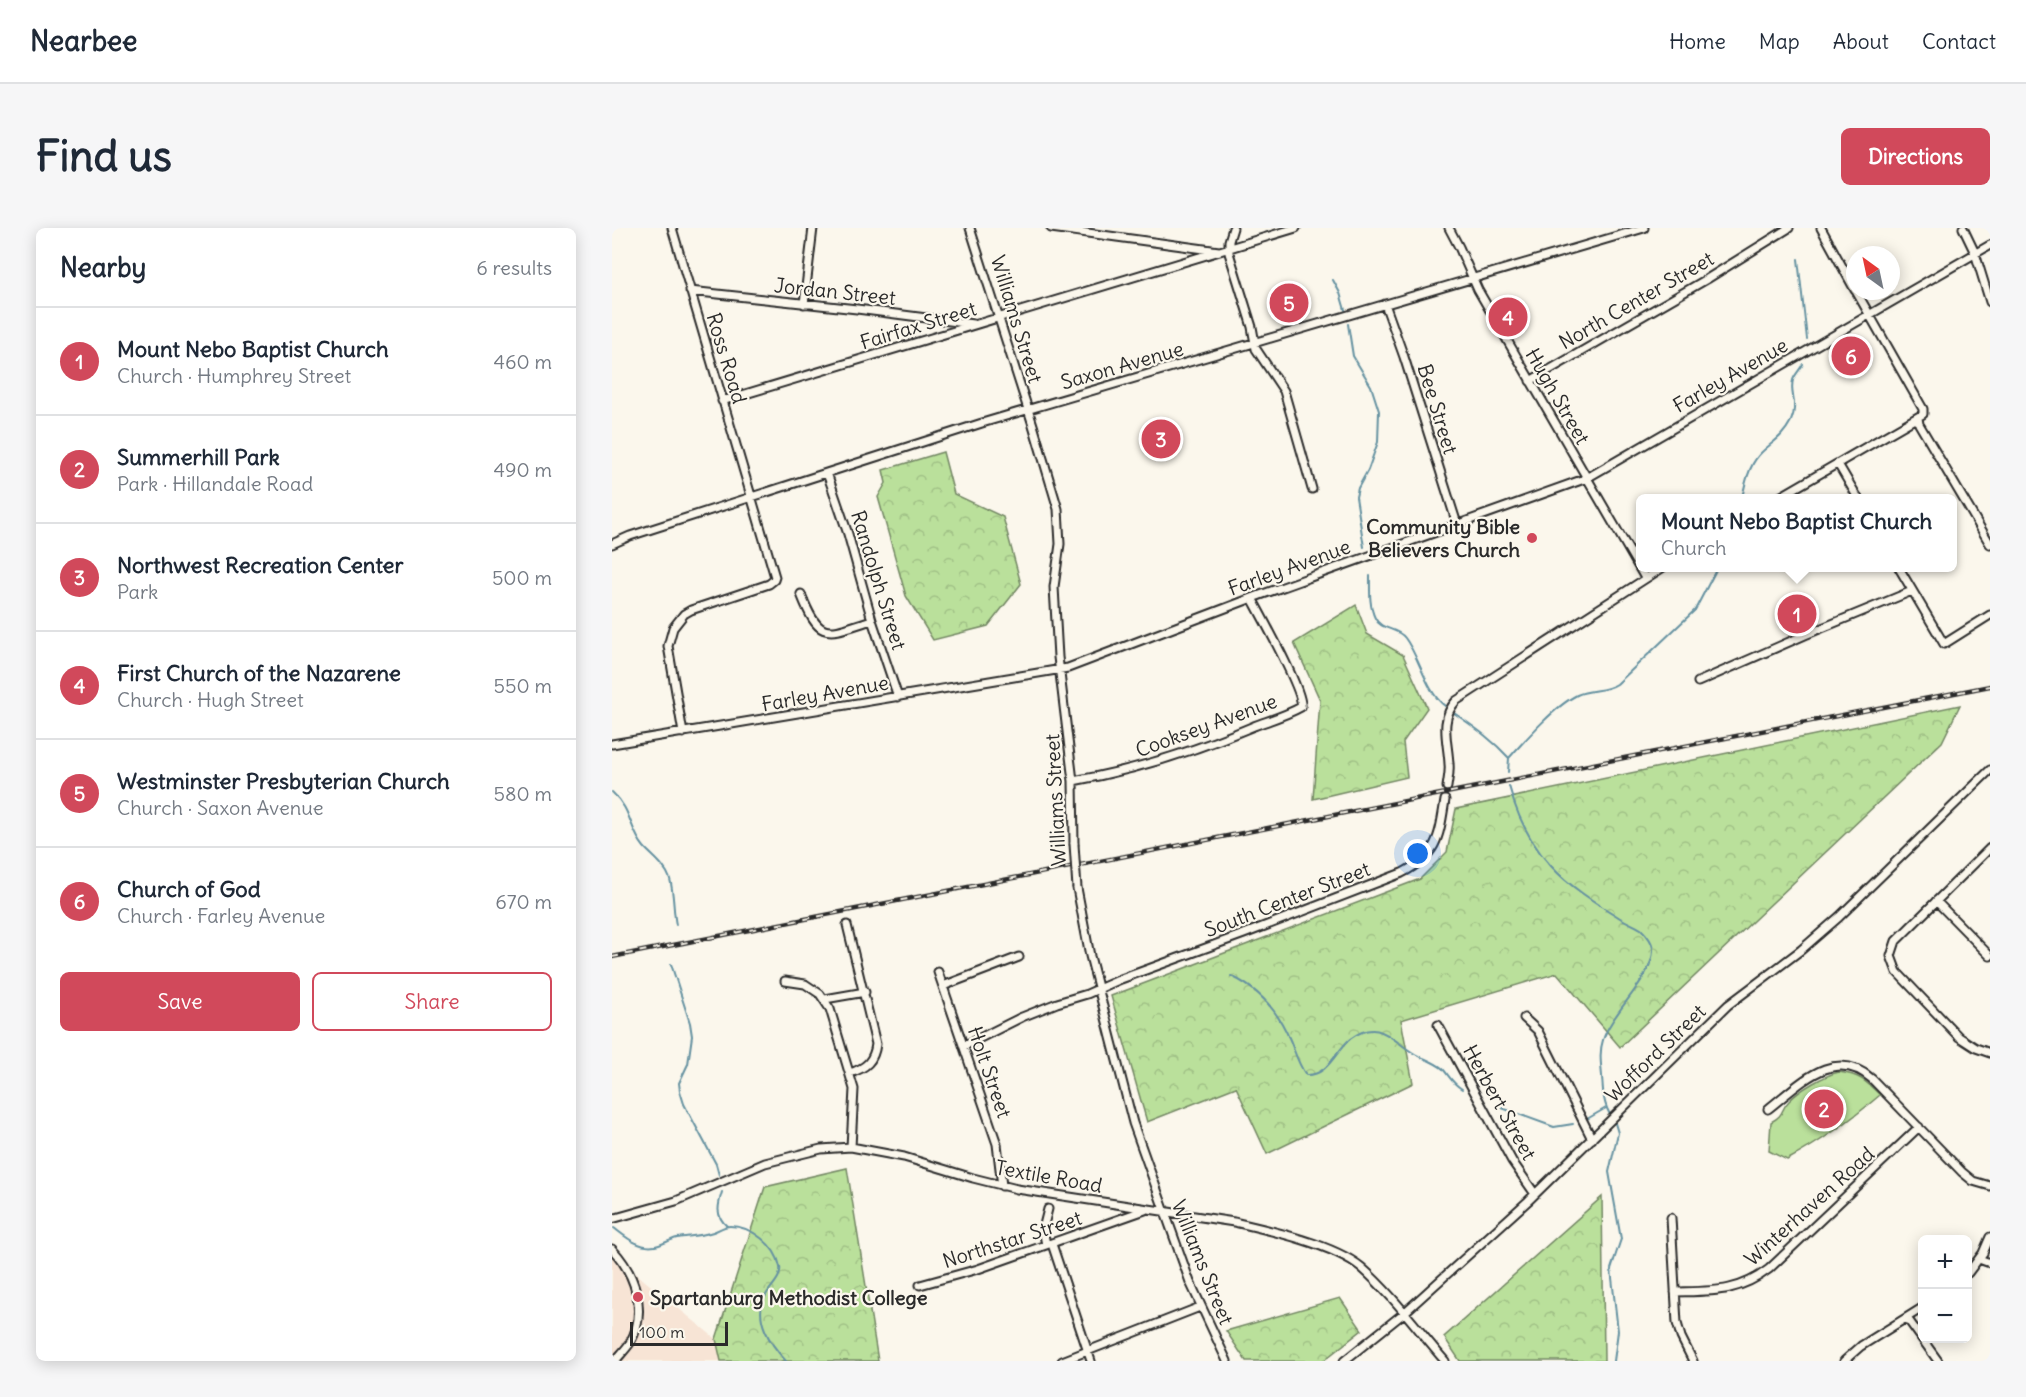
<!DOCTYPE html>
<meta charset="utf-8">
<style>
body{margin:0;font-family:Delius,sans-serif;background:#f6f6f7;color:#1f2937}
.controls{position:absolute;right:18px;bottom:18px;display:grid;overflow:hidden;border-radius:9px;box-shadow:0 3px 15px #0003}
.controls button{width:54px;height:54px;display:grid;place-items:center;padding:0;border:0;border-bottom:2px solid #e0e1e3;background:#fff;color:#1f2937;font:30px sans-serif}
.compass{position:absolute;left:1234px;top:18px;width:54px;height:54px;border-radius:50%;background:#fff;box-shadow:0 3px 15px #0003;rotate:327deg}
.scale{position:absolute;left:18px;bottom:15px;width:98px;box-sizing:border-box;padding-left:6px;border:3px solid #2b2b2b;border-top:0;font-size:16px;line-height:21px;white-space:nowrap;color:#2b2b2b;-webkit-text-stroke:4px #fbf7ec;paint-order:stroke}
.you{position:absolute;left:806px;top:626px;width:21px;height:21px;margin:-15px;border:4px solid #fff;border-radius:50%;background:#1a73e8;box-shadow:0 0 0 9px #1a73e833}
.badge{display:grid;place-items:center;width:39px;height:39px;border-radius:50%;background:#d1495b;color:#fff;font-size:20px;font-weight:700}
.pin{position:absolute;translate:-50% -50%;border:3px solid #fff;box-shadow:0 2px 6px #0006}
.popup{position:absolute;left:1024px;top:266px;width:321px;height:78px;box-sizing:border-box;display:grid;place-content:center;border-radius:9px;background:#fff;filter:drop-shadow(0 2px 4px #0005);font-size:20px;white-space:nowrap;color:#747a83}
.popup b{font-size:22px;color:#1f2937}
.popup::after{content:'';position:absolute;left:50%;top:100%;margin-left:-12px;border:12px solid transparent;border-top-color:#fff}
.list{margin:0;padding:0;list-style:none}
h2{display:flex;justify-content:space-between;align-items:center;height:78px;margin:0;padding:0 24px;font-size:26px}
h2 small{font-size:20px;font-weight:400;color:#747a83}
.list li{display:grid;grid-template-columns:39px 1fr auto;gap:18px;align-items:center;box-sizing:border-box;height:108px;padding:0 24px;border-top:2px solid #e0e1e3}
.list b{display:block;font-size:22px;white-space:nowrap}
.list p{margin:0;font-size:20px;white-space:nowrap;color:#747a83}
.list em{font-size:20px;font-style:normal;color:#747a83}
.actions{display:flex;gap:12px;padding:18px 24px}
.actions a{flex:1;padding:14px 0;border:2px solid #d1495b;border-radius:9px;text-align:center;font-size:21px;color:#d1495b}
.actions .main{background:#d1495b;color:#fff}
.map{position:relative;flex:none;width:1378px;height:1133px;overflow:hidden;border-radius:9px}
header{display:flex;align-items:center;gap:36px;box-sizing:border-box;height:84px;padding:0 30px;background:#fff;border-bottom:2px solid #e0e1e3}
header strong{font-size:28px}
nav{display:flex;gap:33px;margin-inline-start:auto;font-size:21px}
.intro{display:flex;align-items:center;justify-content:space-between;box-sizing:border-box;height:144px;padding:0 36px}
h1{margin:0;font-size:42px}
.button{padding:15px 27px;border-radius:9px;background:#d1495b;color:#fff;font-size:21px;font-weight:700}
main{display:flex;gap:36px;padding:0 36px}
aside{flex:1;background:#fff;border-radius:9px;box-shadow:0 3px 15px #0003}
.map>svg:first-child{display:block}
.built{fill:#f7e4d5}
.forest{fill:url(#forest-crowns);stroke:#728663;stroke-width:1.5}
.park{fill:#bae09b;stroke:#728663;stroke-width:1.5}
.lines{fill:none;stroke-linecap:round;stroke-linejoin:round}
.stream{stroke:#6692a1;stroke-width:2}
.minor-casing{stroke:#2b2b2b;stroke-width:11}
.minor{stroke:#fbf7ec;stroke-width:7}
.rail-casing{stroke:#2b2b2b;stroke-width:4.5}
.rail{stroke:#fbf7ec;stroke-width:2;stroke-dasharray:7;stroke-linecap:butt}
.minor-bridge-casing{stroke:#2b2b2b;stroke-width:11;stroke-linecap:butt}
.minor-bridge{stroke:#fbf7ec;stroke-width:7}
.poi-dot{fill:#d1495b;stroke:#fbf7ec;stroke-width:2}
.labels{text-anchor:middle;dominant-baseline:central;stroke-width:4.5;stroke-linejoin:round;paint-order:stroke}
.street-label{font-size:20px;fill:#2b2b2b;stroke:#fbf7ec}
.poi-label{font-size:20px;font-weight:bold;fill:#2b2b2b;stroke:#fbf7ec;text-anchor:end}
</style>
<header>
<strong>Nearbee</strong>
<nav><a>Home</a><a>Map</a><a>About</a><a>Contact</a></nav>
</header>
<div class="intro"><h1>Find us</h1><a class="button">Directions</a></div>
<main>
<aside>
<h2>Nearby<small>6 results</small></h2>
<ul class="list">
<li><span class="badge">1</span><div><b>Mount Nebo Baptist Church</b><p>Church · Humphrey Street</p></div><em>460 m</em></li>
<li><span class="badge">2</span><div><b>Summerhill Park</b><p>Park · Hillandale Road</p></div><em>490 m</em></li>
<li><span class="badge">3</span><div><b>Northwest Recreation Center</b><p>Park</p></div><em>500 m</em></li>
<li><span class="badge">4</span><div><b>First Church of the Nazarene</b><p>Church · Hugh Street</p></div><em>550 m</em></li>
<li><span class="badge">5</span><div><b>Westminster Presbyterian Church</b><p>Church · Saxon Avenue</p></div><em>580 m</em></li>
<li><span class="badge">6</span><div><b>Church of God</b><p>Church · Farley Avenue</p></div><em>670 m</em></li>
</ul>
<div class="actions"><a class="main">Save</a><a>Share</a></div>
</aside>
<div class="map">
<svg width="1378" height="1133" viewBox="0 0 1378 1133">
<defs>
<pattern id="forest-crowns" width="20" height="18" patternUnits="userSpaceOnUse" patternTransform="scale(1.5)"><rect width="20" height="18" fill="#bae09b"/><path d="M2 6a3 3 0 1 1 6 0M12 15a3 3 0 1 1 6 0" fill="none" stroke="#a0c086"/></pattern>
</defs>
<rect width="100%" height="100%" fill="#fbf7ec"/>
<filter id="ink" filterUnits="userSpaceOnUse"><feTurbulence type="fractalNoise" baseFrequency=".0167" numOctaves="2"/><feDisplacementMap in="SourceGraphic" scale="12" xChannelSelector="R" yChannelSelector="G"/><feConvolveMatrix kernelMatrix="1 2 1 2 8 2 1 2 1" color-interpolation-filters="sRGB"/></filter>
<g filter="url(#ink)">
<path class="built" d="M0 1026 104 1111 109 1133H0Z"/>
<path class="forest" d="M331 224 342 266 391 289 409 356 376 398 321 412 294 368 266 269 274 255 271 242Z
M744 377 755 406 791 427 815 480 791 514 795 549 701 571 708 472 682 415Z
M1348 477 1330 514 1008 819 945 745 789 792 801 855 655 926 624 859 535 894 499 768 808 651 835 624 844 581Z
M235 940 266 1133H109L104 1111 153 959Z
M990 969 992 1133H848L832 1109Z
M728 1070 750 1102 711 1133H634L614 1103Z"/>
<path class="park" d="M1227 844C1248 847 1253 852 1268 867 1239 892 1209 914 1175 932L1157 923 1159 894C1173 887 1168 882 1177 873 1187 862 1213 847 1227 844Z"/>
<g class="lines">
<path class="stream" d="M1186 31 1195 111
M721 52 728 65 733 82
M736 96 741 128 759 158 767 183 766 214 756 242 746 260 744 269 752 319
M1130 270C1133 256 1137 238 1147 227 1159 214 1169 212 1179 193 1187 175 1177 166 1181 152 1183 146 1188 142 1191 136
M758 348C758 362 757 378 763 390 769 403 785 399 793 410 808 430 814 464 833 478
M842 485C862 499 880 511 897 530L896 544
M897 530C914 511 943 478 965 467 979 461 993 464 1005 456L1083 382 1105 340
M897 558C905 588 918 615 939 638 957 658 982 674 1005 688 1012 693 1021 696 1029 701 1034 706 1040 713 1041 720 1043 748 1000 783 991 812 987 824 989 836 990 848 991 863 991 876 999 888
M0 564C20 582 17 601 32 619 42 630 53 637 58 651 62 666 61 682 64 697
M59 736 78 795 80 808 76 836 67 855 68 863 72 876 104 936 107 947
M619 748C647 761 666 783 678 812 683 824 686 836 694 847 716 848 723 824 738 811 767 789 779 812 803 826 812 831 823 834 831 841 838 849 840 855 850 861
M890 880 942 899 961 896
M975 891 994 880
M110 964C106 977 103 988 115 998
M2 1000C14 1009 27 1021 43 1018 50 1017 57 1012 65 1010 77 1008 89 1008 101 1004 107 1002 112 998 118 998 139 998 164 1017 168 1039 170 1050 159 1058 154 1067 140 1089 159 1117 174 1133
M1002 1133 1006 1103 999 1041 1009 1011 997 944 1006 905 1002 892"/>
<g class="minor-casing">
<path id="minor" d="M60 0 163 349 162 352 157 356 79 382 72 386 61 400 56 418 71 505
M358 0 421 197 446 281 448 316 442 359 446 429 461 553 462 616
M439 0 607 23
M621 0 617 13V25L640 99 644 121 672 163 700 261
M837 0 847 19 866 62 1033 350
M1209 0 1243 62
M1351 0 1363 25 1378 74
M78 63 245 81 361 96
M192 76 201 0
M773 76 792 129 845 296
M918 153 1095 51 1177 0
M110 173 684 0
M1306 190 1307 196 1378 316
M1226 236 1246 270
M215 245 236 306 260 392 286 469
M1166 270 1311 186V181L1244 63
M0 316 18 308 370 195 1032 0
M1287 340 1332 416 1378 387
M189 366C208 415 215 406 260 392
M1086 454 1193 407 1300 363
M0 516 456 440 640 370 975 250 1378 17
M461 553C524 542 583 523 642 498 658 492 675 487 689 479 693 466 649 387 640 370
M835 559C836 551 838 544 837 536 836 513 827 492 844 473L1050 340
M1378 620 1284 713 1279 728 1285 744 1347 809 1364 820 1378 825
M465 660 478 728 521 895 578 1054 615 1133
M1324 673 1378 728
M235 697 264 816C262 833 254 840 238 845
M326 744 385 916 390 958
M173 753 193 756 208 766 218 781 242 861 239 919
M331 758 407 729
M213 771 253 764
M912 790 926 803 980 911
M826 797 900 933 923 966
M352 818 410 789 445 775 475 766 509 751 632 706 790 645C826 626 827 610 833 572
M1156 881C1187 857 1222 817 1260 851L1350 944 1361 953 1378 958
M1059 990 1065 1095 1069 1109 1081 1133
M0 991 64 973 153 935 209 921 239 919 292 929 361 950 405 961 622 994C657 1002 721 1016 749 1039 780 1066 806 1102 833 1133
M440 1016 479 1133
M434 1017 431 1001 436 981
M0 1021C23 1045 36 1083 18 1115 14 1121 8 1127 3 1133
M1367 1031 1378 1035
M1356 1045 1371 1025 1378 1009
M308 1057 366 1041 533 982
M1063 1064C1100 1063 1126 1065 1157 1041L1307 899
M1295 1090 1326 1133
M450 1133 588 1079
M732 1133 792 1085 916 973 1116 777 1189 722 1227 689 1378 542
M1232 1133 1249 1118 1310 1080"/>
</g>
<use href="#minor" class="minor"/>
<g class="rail-casing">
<path id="rail" d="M0 729 1378 458"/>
</g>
<use href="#rail" class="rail"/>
<g class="minor-bridge-casing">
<path id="minor-bridge" d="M462 616 465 660"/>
</g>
<use href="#minor-bridge" class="minor-bridge"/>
</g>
</g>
<g class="poi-dot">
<circle cx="920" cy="310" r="6"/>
<circle cx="26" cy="1069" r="6"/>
</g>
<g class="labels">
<g class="street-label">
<text transform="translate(223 63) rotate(6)">Jordan Street</text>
<text transform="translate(1024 72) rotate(-30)">North Center Street</text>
<text transform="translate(405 91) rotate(73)">Williams Street</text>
<text transform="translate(306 97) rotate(-17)">Fairfax Street</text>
<text transform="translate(115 130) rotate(73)">Ross Road</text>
<text transform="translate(510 137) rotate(-16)">Saxon Avenue</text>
<text transform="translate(1118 147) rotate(-30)">Farley Avenue</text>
<text transform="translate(946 168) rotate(60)">Hugh Street</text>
<text transform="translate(826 181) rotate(73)">Bee Street</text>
<text transform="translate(677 339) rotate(-20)">Farley Avenue</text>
<text transform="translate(267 352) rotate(73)">Randolph Street</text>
<text transform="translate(213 465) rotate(-10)">Farley Avenue</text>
<text transform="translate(594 497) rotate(-20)">Cooksey Avenue</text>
<text transform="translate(443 572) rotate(-93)">Williams Street</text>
<text transform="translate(675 671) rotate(-21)">South Center Street</text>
<text transform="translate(1043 825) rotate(-44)">Wofford Street</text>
<text transform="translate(378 844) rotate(71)">Holt Street</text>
<text transform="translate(888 874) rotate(61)">Herbert Street</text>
<text transform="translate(437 948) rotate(10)">Textile Road</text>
<text transform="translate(1197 978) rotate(-42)">Winterhaven Road</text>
<text transform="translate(400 1011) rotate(-18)">Northstar Street</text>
<text transform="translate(591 1034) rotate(68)">Williams Street</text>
</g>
<g class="poi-label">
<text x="908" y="298">Community Bible<tspan x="908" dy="23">Believers Church</tspan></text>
<text x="38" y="1069" text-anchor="start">Spartanburg Methodist College</text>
</g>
</g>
</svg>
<div class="controls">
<button>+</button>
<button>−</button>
</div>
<svg class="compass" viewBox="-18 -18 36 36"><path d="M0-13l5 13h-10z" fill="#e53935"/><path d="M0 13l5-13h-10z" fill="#747a83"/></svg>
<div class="scale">100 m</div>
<div class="you"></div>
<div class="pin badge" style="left:1185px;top:386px">1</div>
<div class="popup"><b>Mount Nebo Baptist Church</b>Church</div>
<div class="pin badge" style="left:1212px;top:881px">2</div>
<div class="pin badge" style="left:549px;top:211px">3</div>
<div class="pin badge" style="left:896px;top:89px">4</div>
<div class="pin badge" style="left:677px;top:75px">5</div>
<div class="pin badge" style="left:1239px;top:128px">6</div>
</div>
</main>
